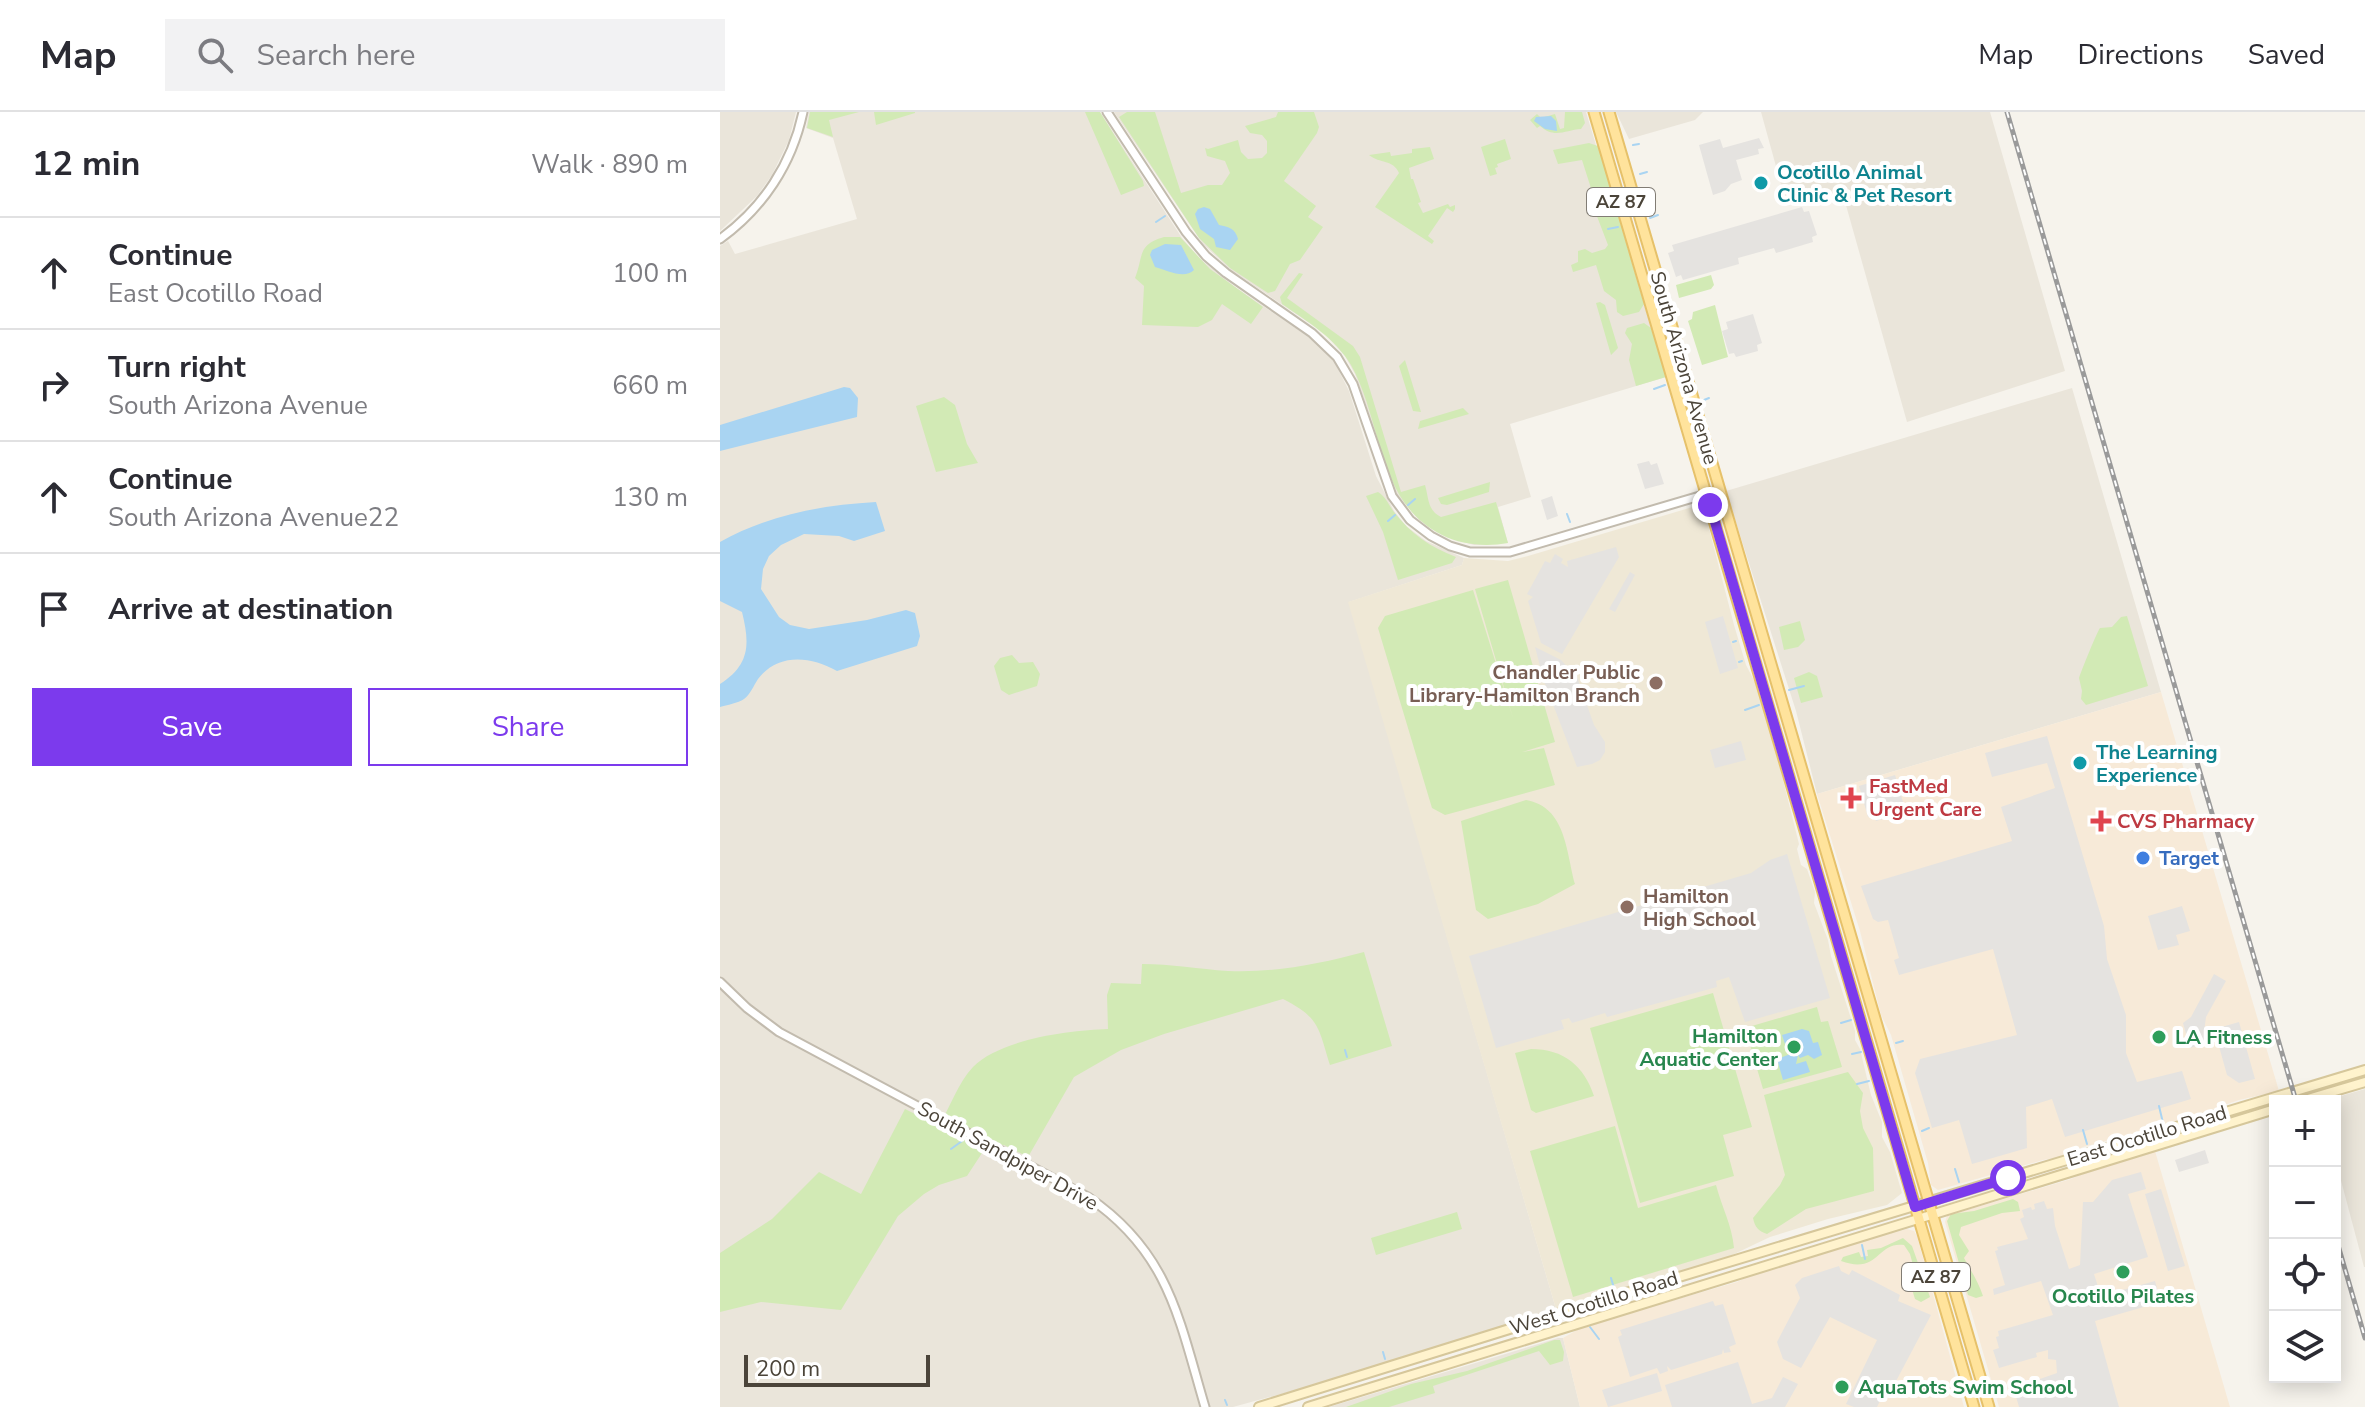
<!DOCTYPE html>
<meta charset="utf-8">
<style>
body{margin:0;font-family:"Nunito Sans",sans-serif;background:#f2f2f3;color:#2b2b33}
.controls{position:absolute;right:24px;bottom:24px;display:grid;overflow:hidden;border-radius:0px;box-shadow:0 4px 20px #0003}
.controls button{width:72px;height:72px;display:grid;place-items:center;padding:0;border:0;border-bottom:2px solid #e1e1e2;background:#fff;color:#2b2b33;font:40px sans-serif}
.scale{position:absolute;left:24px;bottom:20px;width:186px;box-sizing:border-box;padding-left:8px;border:4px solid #4b4439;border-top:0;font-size:22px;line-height:28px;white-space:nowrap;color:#4b4439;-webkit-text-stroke:6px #fff;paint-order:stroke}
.stop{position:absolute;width:24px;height:24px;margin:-18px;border:6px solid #7c3aed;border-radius:50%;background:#fff}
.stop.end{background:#7c3aed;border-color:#fff;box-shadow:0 2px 8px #0008}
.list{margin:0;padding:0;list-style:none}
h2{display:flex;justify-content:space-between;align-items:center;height:104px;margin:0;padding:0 32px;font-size:34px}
h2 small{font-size:26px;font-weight:400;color:#7c7c81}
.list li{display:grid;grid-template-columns:52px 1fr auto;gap:24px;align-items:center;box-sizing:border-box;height:112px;padding:0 32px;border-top:2px solid #e1e1e2}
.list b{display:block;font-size:30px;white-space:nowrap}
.list p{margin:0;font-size:26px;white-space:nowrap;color:#7c7c81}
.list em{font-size:26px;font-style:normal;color:#7c7c81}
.actions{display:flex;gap:16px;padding:24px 32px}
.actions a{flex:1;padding:18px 0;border:2px solid #7c3aed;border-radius:0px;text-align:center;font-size:28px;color:#7c3aed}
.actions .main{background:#7c3aed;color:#fff}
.icon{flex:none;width:44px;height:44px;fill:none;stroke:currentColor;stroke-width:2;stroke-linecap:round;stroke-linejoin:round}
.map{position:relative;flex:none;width:1645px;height:1295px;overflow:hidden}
header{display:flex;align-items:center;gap:48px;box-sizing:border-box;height:112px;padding:0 40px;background:#fff;border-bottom:2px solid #e1e1e2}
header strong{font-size:38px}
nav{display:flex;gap:44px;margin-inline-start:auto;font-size:28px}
.search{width:560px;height:72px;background:#f2f2f3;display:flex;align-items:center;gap:20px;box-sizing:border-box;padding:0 28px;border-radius:0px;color:#7c7c81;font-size:30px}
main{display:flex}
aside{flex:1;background:#fff}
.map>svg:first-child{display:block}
.residential{fill:#eae5da}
.commercial{fill:#f7ead8}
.education{fill:#efe8d6}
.green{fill:#d2eab5}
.parking{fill:#e5e3e0}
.water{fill:#a9d4f2}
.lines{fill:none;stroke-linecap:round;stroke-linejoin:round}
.stream{stroke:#a9d4f2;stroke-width:2}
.tertiary-casing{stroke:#c2bbae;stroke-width:11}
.secondary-casing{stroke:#d6c79b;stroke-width:12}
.primary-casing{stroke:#e6c16a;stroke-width:13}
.tertiary{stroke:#fff;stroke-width:7}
.secondary{stroke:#fff3cd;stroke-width:8}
.primary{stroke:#ffe39c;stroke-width:9}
.rail-casing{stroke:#9a9a9a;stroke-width:5}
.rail{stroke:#fff;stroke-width:2;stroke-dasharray:6;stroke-linecap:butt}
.route{stroke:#7c3aed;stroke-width:10}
.culture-dot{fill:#0f9aa8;stroke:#fff;stroke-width:3}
.education-dot{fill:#8d6e63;stroke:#fff;stroke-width:3}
.health-dot{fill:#e0444e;stroke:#fff;stroke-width:3}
.shop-dot{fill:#3f7fe0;stroke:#fff;stroke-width:3}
.leisure-dot{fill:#2e9e5b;stroke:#fff;stroke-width:3}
.labels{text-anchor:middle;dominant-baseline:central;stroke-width:8;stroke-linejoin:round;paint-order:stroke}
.shield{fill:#fff;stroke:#817c74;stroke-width:2}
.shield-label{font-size:18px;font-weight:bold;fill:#4b4439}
.culture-label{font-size:20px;font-weight:bold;fill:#0d838f;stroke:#fff;text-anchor:start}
.street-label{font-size:20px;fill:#4b4439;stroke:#fff}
.education-label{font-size:20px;font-weight:bold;fill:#785e54;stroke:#fff;text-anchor:end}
.health-label{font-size:20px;font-weight:bold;fill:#be3a42;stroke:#fff;text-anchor:start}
.shop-label{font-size:20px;font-weight:bold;fill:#366cbe;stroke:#fff;text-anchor:start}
.leisure-label{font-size:20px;font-weight:bold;fill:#27864d;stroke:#fff;text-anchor:start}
</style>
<header>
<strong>Map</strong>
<div class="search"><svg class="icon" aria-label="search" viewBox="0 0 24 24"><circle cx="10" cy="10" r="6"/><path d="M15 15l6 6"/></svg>Search here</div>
<nav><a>Map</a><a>Directions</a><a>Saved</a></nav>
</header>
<main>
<aside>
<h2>12 min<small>Walk · 890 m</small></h2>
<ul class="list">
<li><svg class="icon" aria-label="ahead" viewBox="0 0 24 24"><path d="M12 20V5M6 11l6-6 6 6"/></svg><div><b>Continue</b><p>East Ocotillo Road</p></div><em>100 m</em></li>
<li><svg class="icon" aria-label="right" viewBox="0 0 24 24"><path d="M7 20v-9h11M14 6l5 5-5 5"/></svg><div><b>Turn right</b><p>South Arizona Avenue</p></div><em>660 m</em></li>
<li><svg class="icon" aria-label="ahead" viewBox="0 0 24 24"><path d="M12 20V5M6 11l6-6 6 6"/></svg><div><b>Continue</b><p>South Arizona Avenue22</p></div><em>130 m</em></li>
<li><svg class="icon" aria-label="arrive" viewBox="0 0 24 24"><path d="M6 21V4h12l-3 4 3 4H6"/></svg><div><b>Arrive at destination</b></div></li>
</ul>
<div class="actions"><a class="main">Save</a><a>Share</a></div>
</aside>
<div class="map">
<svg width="1645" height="1295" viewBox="0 0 1645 1295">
<rect width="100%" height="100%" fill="#f6f3ec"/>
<path class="residential" d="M0 0H76L69 28 52 63 37 84 0 119Z
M89 0H380L462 126 480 147 515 175 599 232 615 251 629 279 656 364 674 399 686 414 706 429 744 446 742 453 629 490 836 1197 601 1271 513 1295H0V134L8 129 15 142 137 107 113 26 86 16Z
M394 0H866L946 265 790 312 811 385 778 395 788 431 754 433 727 425 699 408 677 382 635 262 625 244 604 221 511 158 483 132Z
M896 0H983L975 8 909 27Z
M1041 0H1270L1345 259 1187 310 1122 79 1067 94Z
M1352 276 1441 580 1097 682 1076 599 1006 379Z
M1645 977V1155H1644L1615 1046V989H1604Z
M838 1226H843L860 1295H609Z"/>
<path class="commercial" d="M1441 580 1559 979 1519 988 1440 1015 1363 1035 1345 1044 1323 1048 1218 1078 1211 1073 1208 1051 1171 923 1161 903 1140 819 1097 682Z
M1435 1039 1510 1295H1279L1225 1110 1227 1104 1351 1067 1374 1057Z
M1187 1117 1194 1119 1197 1124 1244 1295H860L843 1226 864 1214 1017 1170 1043 1158 1104 1139Z"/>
<path class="education" d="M976 394 983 397 985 401 1014 513 1026 553 1037 574 1057 644 1079 732 1077 737 1081 753 1087 757 1095 780 1094 791 1108 828 1111 844 1135 919V928L1140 937 1151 983 1162 1010V1025L1170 1040 1182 1081 1167 1093 1108 1107 1050 1125 1010 1144 836 1197 628 490 742 453 744 446 788 449 808 444Z"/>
<path class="green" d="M90 0H139L109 8 113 25 87 16Z
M154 0H195V1L156 13Z
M365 0H380L423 69 424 74 401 83Z
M407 0H435L461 81 488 73H502L510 61 505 49 487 44 485 36 488 37 518 28 521 40 528 47 542 46 547 41V29L542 23 530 21 525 14 556 5 558 0H594L599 15 597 21 564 69 596 94 588 105 603 115 580 148 570 152 555 179 548 181 510 156 479 126 399 5Z
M845 0H862L865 11 861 17C846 18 834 27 820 14L817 16 810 8 817 2 821 6 835 2 840 17 844 16Z
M785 27 791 47 777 52 778 55 775 56 777 62 770 64 761 35Z
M869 31 878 34 924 192 919 200 903 204 897 200 896 188 884 179 876 153 853 160 851 153 858 150V139L865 137 872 141 885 137 888 133 873 94 876 92 862 48 838 52 833 38Z
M710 35 714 47 689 56 691 67H693L701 90 698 91 703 101 728 92 730 95 735 93V97L733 100 727 96 708 124 714 129 712 132 655 95 679 61C673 47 660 52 649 43L670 40 671 44 692 41V37Z
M444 125H460L490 157 543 195 531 212 502 192 492 208 478 215 422 213 424 174 415 166C424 143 417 133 444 125Z
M579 161 583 162 567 186 633 234 640 245 681 380 705 373C709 386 707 398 721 405L776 390 788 431C766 435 742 433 722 423 656 390 663 310 631 253 615 226 588 210 562 192L560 185Z
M991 163 994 173 991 177 959 186 956 173Z
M880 190 885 193 898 236 891 243 876 191Z
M995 193 1008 245 982 253 968 209 972 207 973 200Z
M924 211 931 216 946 265 916 274 909 248 912 232 905 221 907 216Z
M685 248 701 300 693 299 679 254Z
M224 285 235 293 247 332 258 351 216 360 196 294Z
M743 296 749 302 698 317 700 309Z
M770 370 769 380 727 393 721 392 718 386Z
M658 380C666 385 668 392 674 400 691 422 710 435 736 445L732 451 678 468 663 420 646 384Z
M788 468 835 630 802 640 824 636 835 673 725 703 712 696 658 516 665 504 753 478 793 606 755 477Z
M1407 504 1428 574 1366 593 1361 587 1362 579 1359 566C1362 557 1377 520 1380 516L1392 515 1401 505Z
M1080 509 1085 528 1078 535 1064 538 1059 515Z
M292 543 299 551 313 550 320 562 317 574 289 583 281 578 274 554 280 546Z
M1089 560 1097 564 1103 585 1081 591 1074 566Z
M806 688C846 695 846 739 855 772L818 792 768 807 756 798 741 709Z
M644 840 672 934 610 953C598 915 600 906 563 887L444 922 401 938 354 965 308 1045 284 1033 264 1038 247 1064 219 1073 204 1082 178 1104 121 1198 41 1190 0 1200V1141L52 1107 99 1060 141 1082 185 997 219 1014C230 995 238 971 253 955 280 927 351 918 388 917L387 883 391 871 421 872 422 852C451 852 479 857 508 859 555 861 599 852 644 840Z
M993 881 1032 1015 1003 1023 1014 1064 920 1091 870 916Z
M1097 895 1101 910 1108 909 1122 955 1043 977 1025 916Z
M811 937C844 937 864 954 874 984L816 1001 811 998 795 941Z
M1128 960 1143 981 1140 999 1143 1016 1153 1036 1154 1079 1086 1097 1047 1122C1038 1119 1035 1115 1033 1106L1060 1073 1065 1063 1044 983Z
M895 1014 918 1096 996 1073C1002 1096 1012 1113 1014 1136L853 1185 810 1039Z
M1293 1087 1298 1090 1300 1099 1282 1101 1241 1115 1239 1123 1249 1139 1244 1146C1251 1159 1258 1169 1263 1184L1256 1186 1248 1183 1227 1109 1231 1102 1254 1099Z
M737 1100 742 1117 656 1143 651 1126Z
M1183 1126 1192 1134 1210 1185 1201 1190 1195 1187 1186 1158 1193 1153 1190 1142 1184 1133C1157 1129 1159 1163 1121 1149L1123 1145 1139 1140 1141 1145 1148 1144 1147 1138 1161 1136Z
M834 1228H840L844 1240 843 1249 830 1253 819 1239 713 1274 715 1281 669 1295H626L691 1272 747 1259Z"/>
<path class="parking" d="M1039 26 1044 36 1038 37 1039 42 1016 48 1022 68 1011 72 1005 79 993 83 979 33 1000 27 1003 36Z
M1082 95 1084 100 1089 99 1097 123 1092 125 1093 130 1056 141 1054 136 1018 146 1019 152 963 168 961 163 956 165 948 141 954 139 952 133Z
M1033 202 1042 231 1037 233 1038 239 1016 245 1014 241 1009 242 1002 219 1008 217 1006 210Z
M929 349 931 353 937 351 944 372 925 377 917 352Z
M832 384 838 404 827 408 821 388Z
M896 435 899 445 842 542 821 531 808 489 813 485 807 482 825 449 830 451 835 442 843 447 841 451 848 455 847 449Z
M910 460 915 463 895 500 889 497Z
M1003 504 1018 556 1000 562 985 510Z
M815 535 841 548 857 565 874 613 885 630V640L880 648 872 652 857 655 824 569Z
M1327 624 1384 814 1387 847 1406 903V941L1417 970 1462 959 1471 987 1345 1025 1332 987 1306 995 1307 1036 1252 1052 1239 1008 1212 1016 1195 961 1200 947 1297 923 1273 837 1179 863 1174 848 1179 846 1168 808 1158 810 1153 807 1141 774 1292 729 1281 695 1335 676 1327 651 1272 665 1265 641Z
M1021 629 1026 648 995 656 990 638Z
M1175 663 1186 700 1156 709 1154 704 1148 705 1139 674Z
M1067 742 1110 886 1025 910 1009 865 996 869 997 875 887 905 885 901 852 911 849 906 841 908 844 917 776 936 749 844 1031 761 1050 748Z
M1462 794 1470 819 1456 823 1459 833 1438 838 1428 804Z
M1494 862 1506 869 1486 905 1484 920 1519 910 1535 967 1519 971 1507 963 1497 927 1470 936 1463 911 1471 905Z
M1485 1038 1489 1051 1459 1060 1455 1048Z
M1421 1060 1426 1077 1408 1082 1428 1145 1374 1162 1381 1184 1435 1169 1441 1190 1375 1209 1399 1295H1299L1295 1281 1301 1279 1300 1274 1337 1261 1336 1248 1328 1247V1238L1316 1241 1317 1245 1279 1256 1273 1238 1279 1236 1276 1225 1279 1224 1278 1219 1333 1203 1321 1169 1274 1183 1273 1177 1285 1173 1275 1139 1278 1138 1277 1135 1308 1127 1300 1107 1304 1105 1302 1098 1311 1095 1312 1098 1315 1097 1314 1092 1324 1089 1327 1097 1333 1096 1335 1114 1349 1157 1360 1153 1363 1090H1373L1392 1068Z
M1441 1077 1465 1154 1448 1159 1425 1082Z
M1119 1154 1121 1159 1129 1163 1132 1158 1180 1183 1178 1189 1211 1203 1175 1271 1170 1269 1157 1295H1134L1126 1292 1157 1228 1110 1205 1081 1256 1063 1247 1057 1230 1080 1186 1075 1173 1082 1166Z
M993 1189 995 1194 1003 1192 1016 1232 1009 1235 1011 1240 1004 1241 1003 1237 1002 1242 951 1258 947 1254 948 1259 940 1262 937 1256 910 1265 898 1225 902 1223 900 1218Z
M1018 1250 1032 1292 1052 1286 1063 1265 1078 1272 1065 1295H952L945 1273Z
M937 1261 942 1279 888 1295 882 1278Z"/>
<path class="water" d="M831 4 836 9 837 19 825 17 814 9 816 5Z
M484 95 490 97 499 113C509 115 515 116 518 127L510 138 496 135 494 127 480 117 475 102 478 97Z
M445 132 461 133 474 158C464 168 447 158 435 155L430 143 432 138Z
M124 275 130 276 138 286 137 305 0 339V313Z
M156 390 165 419 134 429 119 424 84 422 61 433 49 444 43 457 41 477 59 505 70 513 89 517 147 508 186 498 195 501 200 524 197 534 117 559C90 544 58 541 38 567 34 573 30 583 24 587 18 591 7 593 0 595V572C30 553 30 532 22 500L0 489V430C48 403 102 393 156 390Z
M1082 917 1089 919 1093 931 1098 930 1102 943 1094 947 1088 943 1080 946 1078 943 1076 952 1086 949 1090 960 1063 968 1057 947 1073 941 1072 937 1067 938 1062 923Z"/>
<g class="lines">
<path class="stream" d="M913 33 919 32
M920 62 927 60
M880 86 889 83
M930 106 938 103
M436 110 445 104
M888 117 898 115
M934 277 945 273
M984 288 989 286
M688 393 695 387
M847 402 850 410
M668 409 675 403
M1013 530 1016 529
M1019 550 1022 549
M1069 578 1084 574
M1025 598 1039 593
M1121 911 1131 908
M1176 931 1183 929
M625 938 627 945
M1132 942 1141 940
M1137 972 1149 969
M1439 994 1443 1011
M1363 1018 1367 1032
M1202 1019 1209 1016
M231 1037 242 1029
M1235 1057 1239 1070
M1142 1133 1145 1147
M891 1166 894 1176
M870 1215 879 1227
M663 1240 665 1247
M505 1288 507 1293"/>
<g class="tertiary-casing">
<path id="tertiary" d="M387 0 466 120 486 144 506 161 592 221 617 245 633 272 672 384 690 408 711 424 730 434 750 440H790L1000 378
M0 127C43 96 72 52 83 0
M0 870 27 896 59 920 368 1085C449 1140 459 1207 485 1295"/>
</g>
<g class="secondary-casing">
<path id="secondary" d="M1581 989 1645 970
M539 1295 886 1187 1645 958
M588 1295 1555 997"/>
</g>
<g class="primary-casing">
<path id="primary" d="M874 0 1254 1295
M889 0 1269 1295"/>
</g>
<use href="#tertiary" class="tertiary"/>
<use href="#secondary" class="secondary"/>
<use href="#primary" class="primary"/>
<g class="rail-casing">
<path id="rail" d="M1287 0 1576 989
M1615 1123 1645 1226"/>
</g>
<use href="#rail" class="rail"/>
</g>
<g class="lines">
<path class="route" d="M990 393 1195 1095 1288 1066"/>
</g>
<g class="culture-dot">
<circle cx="1041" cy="71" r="8"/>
<circle cx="1360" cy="651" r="8"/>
</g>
<g class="education-dot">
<circle cx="936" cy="571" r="8"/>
<circle cx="907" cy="795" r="8"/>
</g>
<g class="health-dot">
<path d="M1127 674h8v8h8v8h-8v8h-8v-8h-8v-8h8z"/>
<path d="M1377 697h8v8h8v8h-8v8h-8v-8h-8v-8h8z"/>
</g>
<circle class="shop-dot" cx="1423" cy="746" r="8"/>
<g class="leisure-dot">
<circle cx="1439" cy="925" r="8"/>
<circle cx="1074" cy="935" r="8"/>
<circle cx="1403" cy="1160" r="8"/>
<circle cx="1122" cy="1275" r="8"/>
</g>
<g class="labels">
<g class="shield">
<rect x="867" y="76" width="68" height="28" rx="6"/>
<rect x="1182" y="1151" width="68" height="28" rx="6"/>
</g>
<g class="shield-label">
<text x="901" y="90">AZ 87</text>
<text x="1216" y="1165">AZ 87</text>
</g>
<g class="culture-label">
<text x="1057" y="60">Ocotillo Animal<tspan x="1057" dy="23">Clinic &amp; Pet Resort</tspan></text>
<text x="1376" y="640">The Learning<tspan x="1376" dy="23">Experience</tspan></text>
</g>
<g class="street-label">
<text transform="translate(964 256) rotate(74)">South Arizona Avenue</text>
<text transform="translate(1427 1024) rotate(-17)">East Ocotillo Road</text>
<text transform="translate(288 1044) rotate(29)">South Sandpiper Drive</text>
<text transform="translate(874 1191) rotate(-17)">West Ocotillo Road</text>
</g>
<g class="education-label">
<text x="920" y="560">Chandler Public<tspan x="920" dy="23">Library-Hamilton Branch</tspan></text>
<text x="923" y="784" text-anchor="start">Hamilton<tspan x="923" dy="23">High School</tspan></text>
</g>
<g class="health-label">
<text x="1149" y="674">FastMed<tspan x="1149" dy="23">Urgent Care</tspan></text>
<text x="1397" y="709">CVS Pharmacy</text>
</g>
<g class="shop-label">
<text x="1439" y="746">Target</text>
</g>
<g class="leisure-label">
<text x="1058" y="924" text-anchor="end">Hamilton<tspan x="1058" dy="23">Aquatic Center</tspan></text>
<text x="1455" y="925">LA Fitness</text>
<text x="1403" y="1184" text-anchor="middle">Ocotillo Pilates</text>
<text x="1138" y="1275">AquaTots Swim School</text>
</g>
</g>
</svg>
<div class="controls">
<button>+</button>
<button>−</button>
<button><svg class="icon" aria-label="locate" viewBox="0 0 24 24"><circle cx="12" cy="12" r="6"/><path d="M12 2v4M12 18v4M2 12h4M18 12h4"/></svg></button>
<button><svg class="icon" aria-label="layers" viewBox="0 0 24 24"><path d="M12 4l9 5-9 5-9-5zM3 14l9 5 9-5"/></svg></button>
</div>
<div class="scale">200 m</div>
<div class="stop" style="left:1288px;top:1066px"></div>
<div class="stop end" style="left:990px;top:393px"></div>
</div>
</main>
